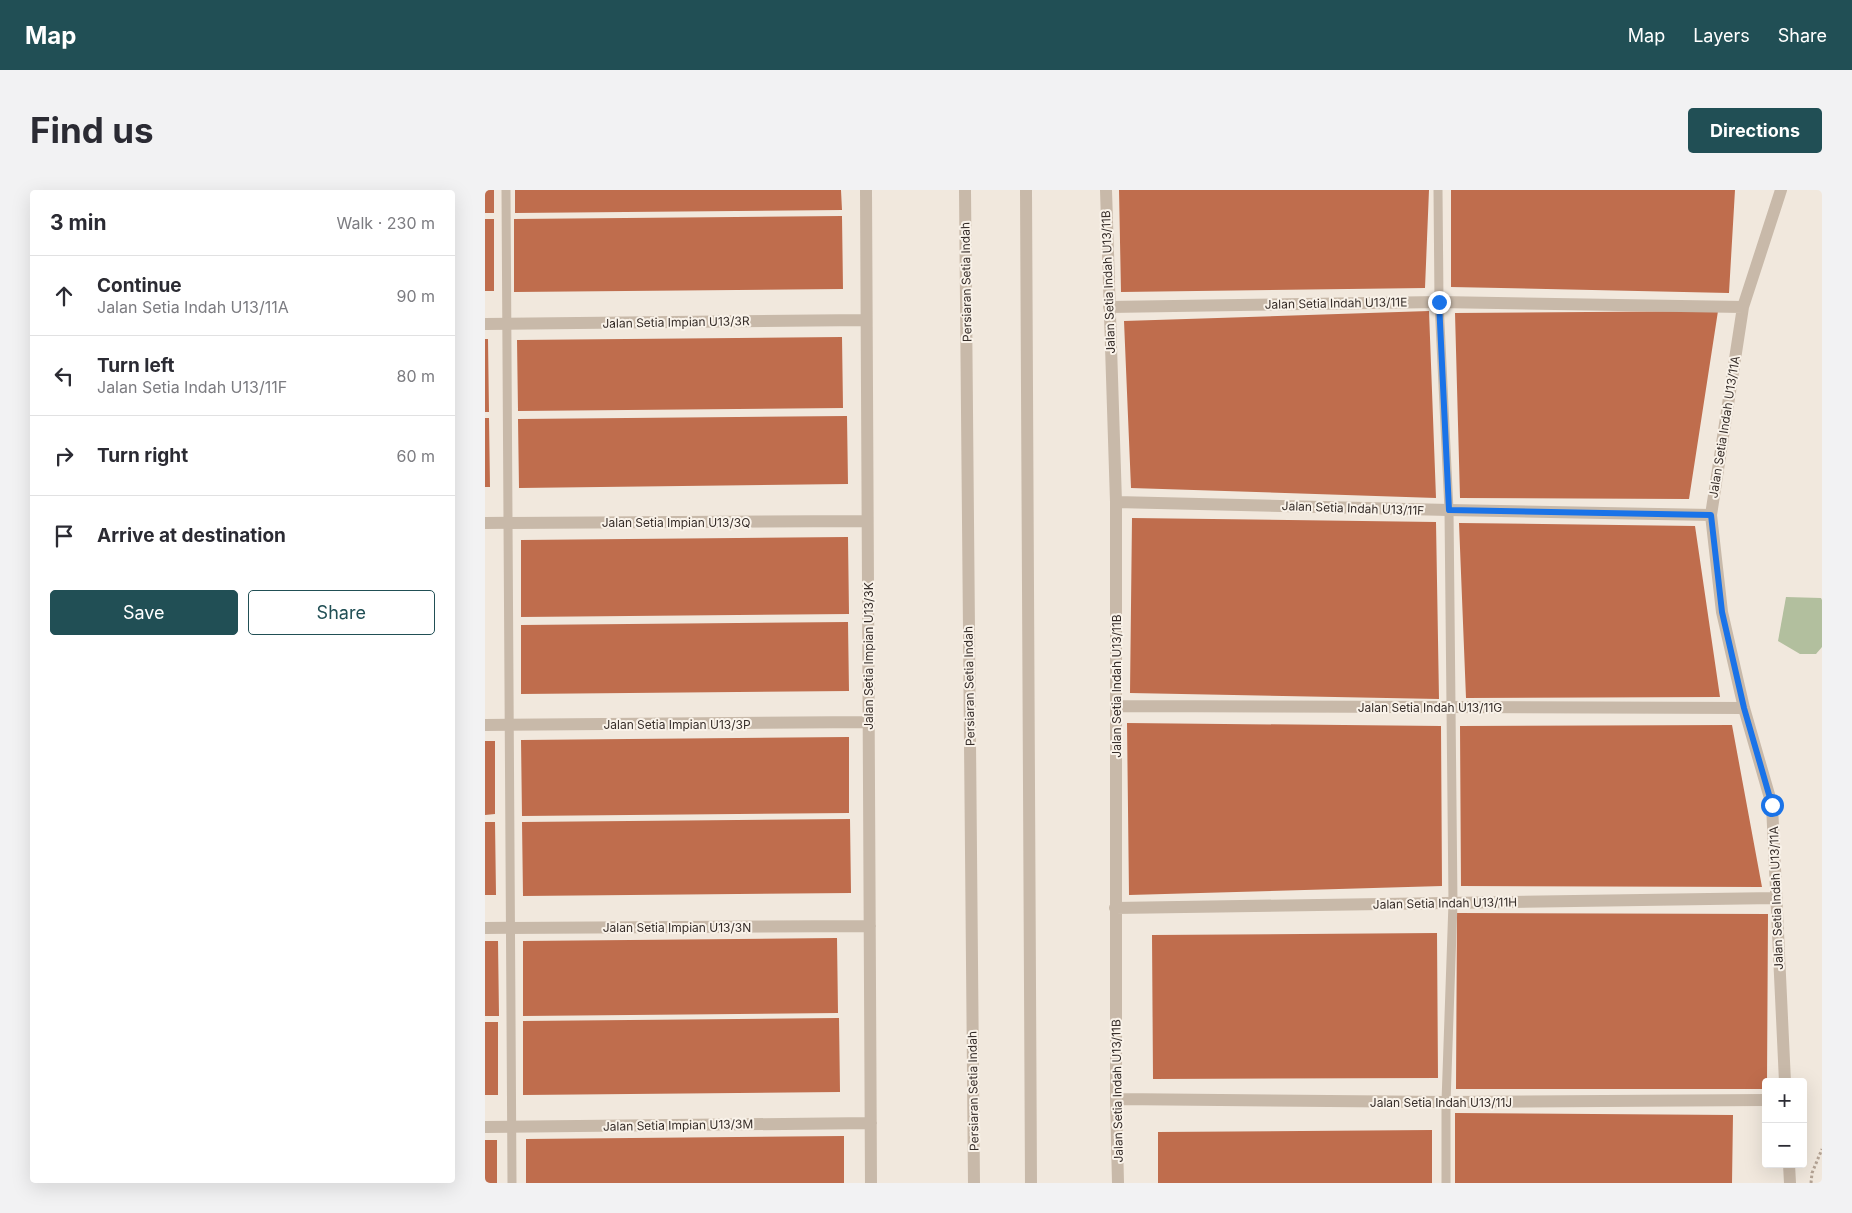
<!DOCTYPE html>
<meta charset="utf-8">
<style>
body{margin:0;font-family:Inter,sans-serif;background:#f2f2f3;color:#2b2b33}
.controls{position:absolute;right:15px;bottom:15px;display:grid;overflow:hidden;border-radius:5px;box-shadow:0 5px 20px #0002}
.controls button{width:45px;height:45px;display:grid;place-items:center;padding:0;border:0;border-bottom:1px solid #e1e1e2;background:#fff;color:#2b2b33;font:25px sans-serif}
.stop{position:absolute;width:15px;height:15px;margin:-11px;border:4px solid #1a73e8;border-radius:50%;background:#fff}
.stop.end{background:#1a73e8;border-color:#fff;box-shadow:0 1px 5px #0008}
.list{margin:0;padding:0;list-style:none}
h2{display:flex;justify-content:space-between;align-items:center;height:65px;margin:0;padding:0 20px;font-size:21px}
h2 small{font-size:16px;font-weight:400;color:#7c7c81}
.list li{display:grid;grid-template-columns:32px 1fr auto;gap:15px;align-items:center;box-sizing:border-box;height:80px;padding:0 20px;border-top:1px solid #e1e1e2}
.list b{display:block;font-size:19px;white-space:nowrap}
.list p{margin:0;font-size:16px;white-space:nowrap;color:#7c7c81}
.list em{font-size:16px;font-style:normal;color:#7c7c81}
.actions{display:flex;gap:10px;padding:15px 20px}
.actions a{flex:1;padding:11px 0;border:1px solid #214f55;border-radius:5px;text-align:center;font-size:18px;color:#214f55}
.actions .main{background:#214f55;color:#fff}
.icon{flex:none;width:28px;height:28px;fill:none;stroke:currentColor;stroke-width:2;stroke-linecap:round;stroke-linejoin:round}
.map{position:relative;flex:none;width:1337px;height:993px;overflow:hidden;border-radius:5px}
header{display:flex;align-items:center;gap:30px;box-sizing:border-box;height:70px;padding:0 25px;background:#214f55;color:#fff}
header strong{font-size:24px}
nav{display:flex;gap:28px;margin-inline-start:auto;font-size:18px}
.intro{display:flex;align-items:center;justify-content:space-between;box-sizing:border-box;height:120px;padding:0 30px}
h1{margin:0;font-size:35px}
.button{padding:12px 22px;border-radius:5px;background:#214f55;color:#fff;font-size:18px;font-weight:700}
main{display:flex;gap:30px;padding:0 30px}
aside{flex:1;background:#fff;border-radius:5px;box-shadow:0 5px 20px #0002}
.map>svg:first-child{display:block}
.green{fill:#b2bf9e}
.building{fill:#bf6d4d}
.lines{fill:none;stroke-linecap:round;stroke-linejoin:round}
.path{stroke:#b4a394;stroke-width:3;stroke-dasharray:2.5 2.5;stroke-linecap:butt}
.service{stroke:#c8b9a9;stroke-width:9}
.minor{stroke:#c8b9a9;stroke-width:12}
.tertiary{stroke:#c8b9a9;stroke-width:12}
.route{stroke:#1a73e8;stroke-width:6}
.labels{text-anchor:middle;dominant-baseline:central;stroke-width:4;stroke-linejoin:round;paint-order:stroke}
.street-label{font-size:12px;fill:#362d29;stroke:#f9f2e9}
</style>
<header>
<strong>Map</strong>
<nav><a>Map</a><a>Layers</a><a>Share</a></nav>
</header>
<div class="intro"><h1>Find us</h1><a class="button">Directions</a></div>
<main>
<aside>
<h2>3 min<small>Walk · 230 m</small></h2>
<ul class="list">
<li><svg class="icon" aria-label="ahead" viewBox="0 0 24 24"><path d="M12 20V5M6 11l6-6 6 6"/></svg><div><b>Continue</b><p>Jalan Setia Indah U13/11A</p></div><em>90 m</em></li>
<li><svg class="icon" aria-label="left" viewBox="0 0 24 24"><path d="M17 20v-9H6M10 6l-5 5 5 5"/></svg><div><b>Turn left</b><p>Jalan Setia Indah U13/11F</p></div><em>80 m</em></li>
<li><svg class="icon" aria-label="right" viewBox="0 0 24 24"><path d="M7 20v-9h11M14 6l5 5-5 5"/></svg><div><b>Turn right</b></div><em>60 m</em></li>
<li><svg class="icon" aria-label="arrive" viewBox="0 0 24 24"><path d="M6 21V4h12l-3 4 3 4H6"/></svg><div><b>Arrive at destination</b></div></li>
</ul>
<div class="actions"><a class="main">Save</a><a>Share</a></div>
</aside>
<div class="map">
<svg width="1337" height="993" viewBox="0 0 1337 993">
<rect width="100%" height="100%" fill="#f1e8dd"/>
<path class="green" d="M1301 407 1336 408 1337 410V457L1331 464H1315L1293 451Z"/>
<path class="building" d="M0 0H9V23H0Z
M30 0H356L357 20 30 23Z
M634 0H944L940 98 636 102Z
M966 0H1250L1244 103 966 97Z
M357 26 358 99 29 102V29Z
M0 29H9V101H0Z
M944 121 951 308 646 298 639 131Z
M1233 121 1204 309 975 308 970 123Z
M357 147 358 218 33 221 32 150Z
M0 149H3L4 222H0Z
M362 226 363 294 34 298 33 229Z
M0 228H4L5 297H0Z
M647 328 951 332 954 509 645 503Z
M974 333 1210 336 1235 507 981 508Z
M363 347 364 424 36 427V350Z
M363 432 364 501 36 504V435Z
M642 533 956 536 957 696 644 705Z
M1247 535 1277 697 976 696 975 536Z
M364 547V623L37 626 36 550Z
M0 551H10V624L0 625Z
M365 629 366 703 38 706 37 632Z
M0 632H10L11 705H0Z
M972 723 1283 724 1282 892H1281V899H971Z
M952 743 953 888 668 889 667 745Z
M352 748 353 823 38 826V751Z
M0 751H13L14 826H0Z
M354 828 355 902 38 905V831Z
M0 832H13V905H0Z
M970 923 1248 925 1247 993H970Z
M947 940V993H673V942Z
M359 946V993H41V949Z
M0 950H12V993H0Z"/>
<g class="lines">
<path class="path" d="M1326 993 1327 983 1337 959"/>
<path class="service" d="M21 0 27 993
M953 0 954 112 964 320 968 713 961 912V993"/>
<path class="minor" d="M381 0 386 993
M621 0 631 312V909L633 993
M1296 0 1258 117 1226 325 1237 422 1259 518 1287 615 1300 892
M624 117 954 112 1258 117
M0 134 381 130
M631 312 964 320 1226 325
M0 333 382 331
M631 516 1259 518
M0 535 384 532
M630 718 1291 708
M0 738 385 736
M631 909 961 912 1281 910
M0 937 386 933
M1304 974 1305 993"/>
<path class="tertiary" d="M480 0 489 993
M541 0 546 993"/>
</g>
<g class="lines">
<path class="route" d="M954 112 964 320 1226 325 1237 422 1259 518 1287 615"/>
</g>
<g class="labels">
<g class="street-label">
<text transform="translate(481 92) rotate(-91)">Persiaran Setia Indah</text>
<text transform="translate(623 92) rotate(-92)">Jalan Setia Indah U13/11B</text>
<text transform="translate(851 113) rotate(-1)">Jalan Setia Indah U13/11E</text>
<text transform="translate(191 132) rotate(-1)">Jalan Setia Impian U13/3R</text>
<text transform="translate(1239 237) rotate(-81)">Jalan Setia Indah U13/11A</text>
<text transform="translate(868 318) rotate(2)">Jalan Setia Indah U13/11F</text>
<text x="191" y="332">Jalan Setia Impian U13/3Q</text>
<text transform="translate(383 466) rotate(-90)">Jalan Setia Impian U13/3K</text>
<text transform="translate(484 496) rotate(-91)">Persiaran Setia Indah</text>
<text transform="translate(631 496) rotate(-90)">Jalan Setia Indah U13/11B</text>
<text x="945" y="517">Jalan Setia Indah U13/11G</text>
<text x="192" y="534">Jalan Setia Impian U13/3P</text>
<text transform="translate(1291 708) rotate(-92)">Jalan Setia Indah U13/11A</text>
<text transform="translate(960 713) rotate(-1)">Jalan Setia Indah U13/11H</text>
<text x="192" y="737">Jalan Setia Impian U13/3N</text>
<text transform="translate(488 901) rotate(-91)">Persiaran Setia Indah</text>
<text transform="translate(632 901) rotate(-91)">Jalan Setia Indah U13/11B</text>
<text x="956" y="912">Jalan Setia Indah U13/11J</text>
<text transform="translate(193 935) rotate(-1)">Jalan Setia Impian U13/3M</text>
</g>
</g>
</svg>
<div class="controls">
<button>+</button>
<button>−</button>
</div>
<div class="stop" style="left:1287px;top:615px"></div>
<div class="stop end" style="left:954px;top:112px"></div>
</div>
</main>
